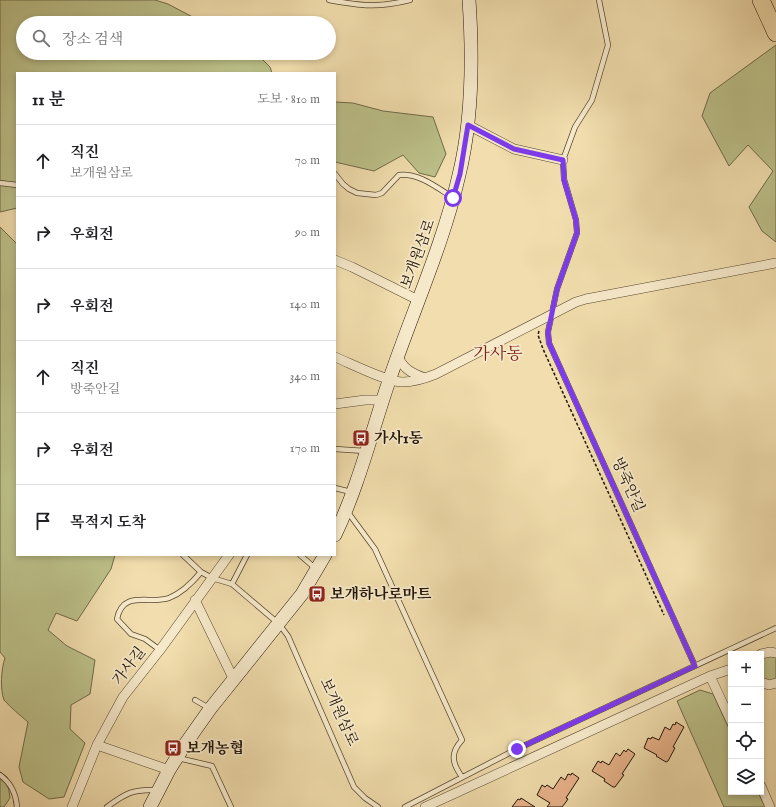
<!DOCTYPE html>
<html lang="ko">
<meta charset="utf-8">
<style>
body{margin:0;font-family:"IM FELL English","Noto Serif KR",serif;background:#f2f2f2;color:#202124}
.controls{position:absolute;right:12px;bottom:12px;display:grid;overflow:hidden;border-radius:0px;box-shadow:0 2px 6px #0003}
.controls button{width:36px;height:36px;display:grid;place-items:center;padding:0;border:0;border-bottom:1px solid #e0e0e0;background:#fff;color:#202124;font:20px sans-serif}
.stop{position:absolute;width:12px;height:12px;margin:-9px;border:3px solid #7c3aed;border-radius:50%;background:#fff}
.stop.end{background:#7c3aed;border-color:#fff;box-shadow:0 1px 4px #0008}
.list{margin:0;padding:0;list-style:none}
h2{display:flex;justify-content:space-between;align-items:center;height:52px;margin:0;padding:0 16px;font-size:17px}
h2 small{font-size:13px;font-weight:400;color:#757577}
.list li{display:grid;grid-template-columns:26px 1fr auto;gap:12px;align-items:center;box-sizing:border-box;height:72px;padding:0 16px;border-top:1px solid #e0e0e0}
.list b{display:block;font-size:15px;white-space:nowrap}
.list p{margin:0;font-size:13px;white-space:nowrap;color:#757577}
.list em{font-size:13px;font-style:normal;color:#757577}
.icon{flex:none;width:22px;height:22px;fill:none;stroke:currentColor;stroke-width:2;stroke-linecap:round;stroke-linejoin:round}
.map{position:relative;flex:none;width:776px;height:807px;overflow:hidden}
.search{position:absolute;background:#fff;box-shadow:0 2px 6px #0003;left:16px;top:16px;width:320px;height:44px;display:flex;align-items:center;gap:10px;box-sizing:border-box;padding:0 14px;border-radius:22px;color:#757577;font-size:15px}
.panel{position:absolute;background:#fff;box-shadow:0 2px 6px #0003;left:16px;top:72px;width:320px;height:484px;border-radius:0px}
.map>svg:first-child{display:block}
.green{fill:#bcc089;stroke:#6f6a48}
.building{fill:#e8b38b;stroke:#221507}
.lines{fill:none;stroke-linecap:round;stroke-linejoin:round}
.lane-casing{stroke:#564730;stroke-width:6}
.street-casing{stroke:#564730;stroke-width:10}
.secondary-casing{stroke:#221507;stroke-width:14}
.highway-casing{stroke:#221507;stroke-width:18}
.path{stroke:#221507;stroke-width:1.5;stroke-dasharray:3 2;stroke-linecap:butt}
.lane{stroke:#f6e9ca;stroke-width:4.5}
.street{stroke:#f6e9ca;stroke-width:9}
.secondary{stroke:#f6e9ca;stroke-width:13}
.highway{stroke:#f1ddad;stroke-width:17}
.route{stroke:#7c3aed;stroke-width:5}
.labels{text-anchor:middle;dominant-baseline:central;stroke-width:3.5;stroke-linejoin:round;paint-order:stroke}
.street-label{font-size:15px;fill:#221507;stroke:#f6e9ca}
.poi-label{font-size:15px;font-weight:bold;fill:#221507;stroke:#f6e9ca;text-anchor:start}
.quarter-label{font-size:17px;fill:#7a1f14;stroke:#f6e9ca}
</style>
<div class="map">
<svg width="776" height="807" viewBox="0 0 776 807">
<rect width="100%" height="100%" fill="#f1ddad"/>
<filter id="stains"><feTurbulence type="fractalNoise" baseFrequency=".005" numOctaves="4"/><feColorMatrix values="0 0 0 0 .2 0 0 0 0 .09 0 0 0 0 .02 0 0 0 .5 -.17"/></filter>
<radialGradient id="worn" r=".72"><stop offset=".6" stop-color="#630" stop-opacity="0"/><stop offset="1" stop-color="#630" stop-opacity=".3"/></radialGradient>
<path class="green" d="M0 0H155L168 4 204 23H23V53H256L270 67 272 73H17V208L0 212Z
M776 45V242L762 231 749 207 773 171 748 145 729 166 702 116 710 93Z
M335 102 353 103 383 111 433 117 446 154 435 177 419 173 403 155 374 171 335 162Z
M0 227 17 244V555H115L111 569 77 621 56 613 48 630 67 646 95 660 90 694 71 705 70 729 85 743 64 797 49 799 23 782 19 767 28 722C20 715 11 708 4 700 0 690 1 669 5 658L0 652Z
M766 656 776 657V680L772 682 761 679V659Z
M700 690 713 694 731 733V792H758L765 807H724L677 701Z
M0 772 7 777 10 798 4 807H0Z"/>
<path class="building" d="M676 722 684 727 673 747 675 748 668 761 666 762 656 756 657 755 644 748 648 738 651 739 652 737 659 740 665 727 670 730 673 724 675 725Z
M628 749 635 754 622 774 624 775 615 787H613L604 781 605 779 592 771 598 761 601 763 602 761 609 765 616 753 620 756 624 750 626 752Z
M572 773 579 778 566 798 568 799 566 802 562 807H547L550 803 537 795 542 785 545 787 547 785 553 789 561 777 565 780 568 774 571 775Z
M521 798 535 807H512L518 799 520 800Z"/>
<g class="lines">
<g class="lane-casing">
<path id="lane" d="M329 0C362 6 377 8 410 0
M599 0 608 45 592 100 575 127 563 160 564 179 576 220 577 233 557 289 548 332 549 343 695 666
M335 174 343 184 349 189 357 193 376 195 382 193 399 175C419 173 436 187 452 197
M0 183 17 185
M335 449 365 451
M335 488 351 492
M347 511 375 549 462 740C450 753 452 763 462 777
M183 555 201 572 212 578 232 584 279 624 288 636 354 787 365 798 378 807
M300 555 315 568
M232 584 247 555
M160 650 145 639 131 634 117 619C123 589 150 605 169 598 182 593 192 583 201 572
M195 700 209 708
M178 758 212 766 231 807
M0 775C11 783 16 794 17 807
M107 807C126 793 133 789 157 790
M405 807 517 749 776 628"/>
</g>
<g class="street-casing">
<path id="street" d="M468 125 514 149 563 160
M335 260 352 267 418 300
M397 356C405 370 411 373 425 378
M335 357C352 364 387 382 403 382 415 382 426 378 436 374L576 302 586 299 776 263
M335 404 365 400H383
M195 600 234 680
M761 654 770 652 776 653
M710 676 731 721
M761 682 769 685 776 683
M97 745 169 770
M761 786 770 807
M72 807 97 745 123 697 160 650 229 555
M425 807 710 676 731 669"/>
</g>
<g class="secondary-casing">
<path id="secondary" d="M335 535C359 485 372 430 390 378 413 310 443 245 459 175 473 118 473 58 469 0
M150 807 169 770 186 743 210 709 302 594 325 555"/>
</g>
<g class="highway-casing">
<path id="highway" d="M761 0 776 33"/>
</g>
<path class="path" d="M539 331 538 335 543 349 664 615"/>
<use href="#lane" class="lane"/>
<use href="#street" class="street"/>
<use href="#secondary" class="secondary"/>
<use href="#highway" class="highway"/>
</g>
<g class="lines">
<path class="route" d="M453 198 460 174 468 125 514 149 563 160 564 180 576 220 577 233 557 289 548 332 549 343 695 666 517 749"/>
</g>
<defs>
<g id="bus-square" transform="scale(0.9)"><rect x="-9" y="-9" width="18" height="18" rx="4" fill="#8f2418" stroke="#f6e9ca"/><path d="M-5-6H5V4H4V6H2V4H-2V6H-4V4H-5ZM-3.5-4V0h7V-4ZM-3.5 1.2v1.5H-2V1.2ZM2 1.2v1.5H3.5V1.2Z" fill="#fff"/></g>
</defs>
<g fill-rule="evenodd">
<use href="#bus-square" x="361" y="438"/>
<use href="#bus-square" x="317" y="594"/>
<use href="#bus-square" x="173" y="748"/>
</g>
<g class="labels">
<g class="street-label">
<text transform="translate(418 254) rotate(-70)">보개원삼로</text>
<text transform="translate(628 485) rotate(66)">방죽안길</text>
<text transform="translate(129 666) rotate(-52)">가사길</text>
<text transform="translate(339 712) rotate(66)">보개원삼로</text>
</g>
<g class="poi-label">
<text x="374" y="438">가사1동</text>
<text x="330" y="594">보개하나로마트</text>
<text x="186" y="748">보개농협</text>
</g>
<g class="quarter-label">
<text x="498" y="354">가사동</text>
</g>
</g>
<rect width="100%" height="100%" filter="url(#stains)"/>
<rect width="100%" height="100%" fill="url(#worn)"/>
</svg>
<div class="controls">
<button>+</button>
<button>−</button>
<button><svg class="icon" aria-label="locate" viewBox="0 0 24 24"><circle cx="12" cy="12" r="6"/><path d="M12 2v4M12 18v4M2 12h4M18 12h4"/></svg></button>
<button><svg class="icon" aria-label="layers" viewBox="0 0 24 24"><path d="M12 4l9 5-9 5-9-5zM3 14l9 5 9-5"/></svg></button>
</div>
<div class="stop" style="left:453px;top:198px"></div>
<div class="stop end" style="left:517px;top:749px"></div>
<div class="search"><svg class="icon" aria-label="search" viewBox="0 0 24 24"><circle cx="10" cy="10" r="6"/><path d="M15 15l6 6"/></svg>장소 검색</div>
<section class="panel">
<h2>11 분<small>도보 · 810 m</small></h2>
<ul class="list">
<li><svg class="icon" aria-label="ahead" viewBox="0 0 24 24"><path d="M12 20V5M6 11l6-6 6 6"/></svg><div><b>직진</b><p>보개원삼로</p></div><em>70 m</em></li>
<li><svg class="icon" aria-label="right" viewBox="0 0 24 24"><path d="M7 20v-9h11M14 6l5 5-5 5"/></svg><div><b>우회전</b></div><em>90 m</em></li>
<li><svg class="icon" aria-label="right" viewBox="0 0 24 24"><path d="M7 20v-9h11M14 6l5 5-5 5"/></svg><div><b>우회전</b></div><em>140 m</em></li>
<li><svg class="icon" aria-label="ahead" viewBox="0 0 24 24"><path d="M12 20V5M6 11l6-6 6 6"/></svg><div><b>직진</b><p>방죽안길</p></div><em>340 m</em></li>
<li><svg class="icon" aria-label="right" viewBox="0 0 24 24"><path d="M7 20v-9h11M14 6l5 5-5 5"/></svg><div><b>우회전</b></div><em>170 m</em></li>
<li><svg class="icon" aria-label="arrive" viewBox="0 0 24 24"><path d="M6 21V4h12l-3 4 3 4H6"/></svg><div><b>목적지 도착</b></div></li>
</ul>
</section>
</div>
